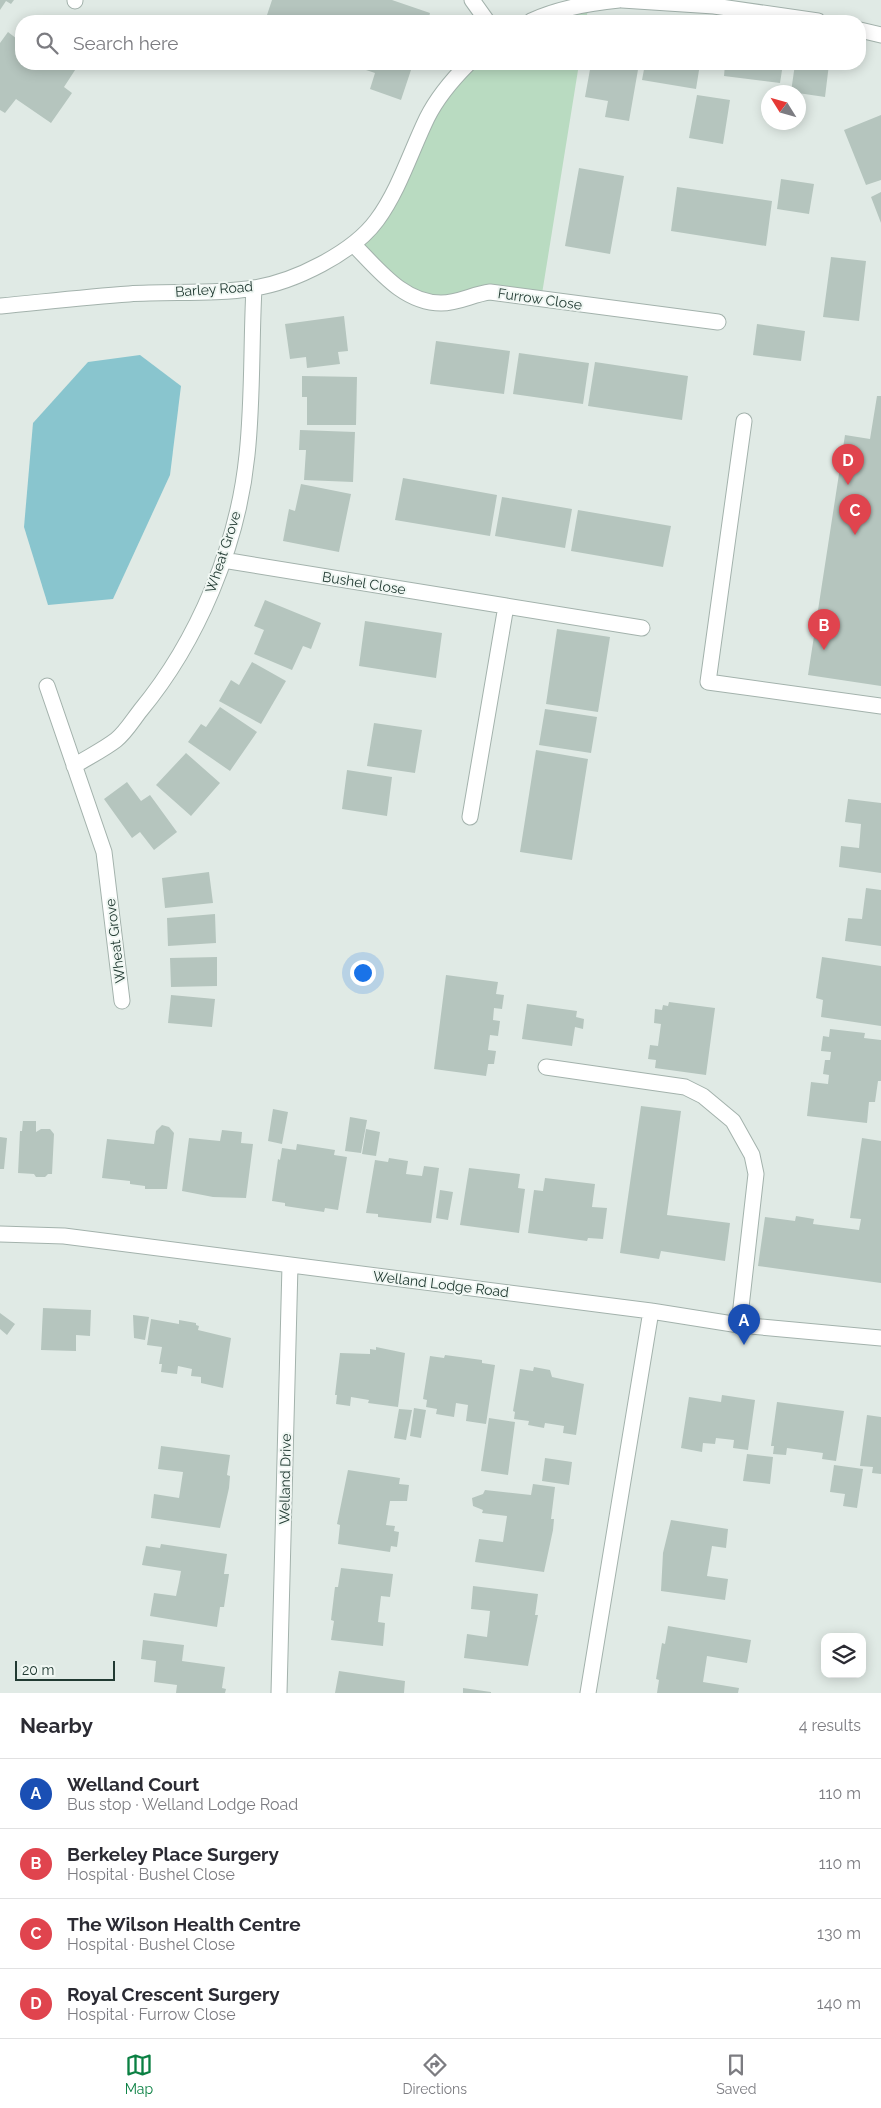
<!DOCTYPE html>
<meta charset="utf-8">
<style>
body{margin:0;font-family:Raleway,sans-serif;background:#f7f7f7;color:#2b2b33}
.controls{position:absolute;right:15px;bottom:15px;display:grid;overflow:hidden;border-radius:10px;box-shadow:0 2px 12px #0003}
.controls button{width:45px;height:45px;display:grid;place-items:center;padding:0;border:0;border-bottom:1px solid #e1e1e2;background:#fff;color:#2b2b33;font:25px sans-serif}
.compass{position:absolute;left:761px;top:85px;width:45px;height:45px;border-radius:50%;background:#fff;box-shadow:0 2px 12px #0003;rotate:307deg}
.scale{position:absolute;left:15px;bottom:12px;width:100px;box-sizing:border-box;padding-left:5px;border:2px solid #213a32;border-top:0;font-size:14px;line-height:18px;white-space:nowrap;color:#213a32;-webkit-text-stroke:4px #f0f7f3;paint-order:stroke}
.you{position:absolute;left:362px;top:972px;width:18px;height:18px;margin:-12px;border:4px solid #fff;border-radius:50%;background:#1a73e8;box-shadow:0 0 0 8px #1a73e833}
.badge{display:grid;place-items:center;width:32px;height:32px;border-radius:50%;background:#0b8043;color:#fff;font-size:16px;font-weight:700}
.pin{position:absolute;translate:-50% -41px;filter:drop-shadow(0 1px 2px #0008)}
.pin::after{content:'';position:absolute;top:26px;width:18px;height:15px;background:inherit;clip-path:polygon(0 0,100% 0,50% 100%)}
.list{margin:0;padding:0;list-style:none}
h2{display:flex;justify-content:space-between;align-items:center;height:65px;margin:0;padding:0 20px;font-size:21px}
h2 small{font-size:16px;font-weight:400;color:#7c7c81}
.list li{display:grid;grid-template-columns:32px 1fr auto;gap:15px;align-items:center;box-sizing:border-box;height:70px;padding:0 20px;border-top:1px solid #e1e1e2}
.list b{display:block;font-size:19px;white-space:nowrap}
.list p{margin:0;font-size:16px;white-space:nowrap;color:#7c7c81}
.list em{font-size:16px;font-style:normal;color:#7c7c81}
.icon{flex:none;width:28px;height:28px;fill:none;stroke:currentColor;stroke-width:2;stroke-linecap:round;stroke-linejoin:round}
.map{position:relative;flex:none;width:881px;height:1693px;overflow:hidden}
.search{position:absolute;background:#fff;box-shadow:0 2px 12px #0003;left:15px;right:15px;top:15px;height:55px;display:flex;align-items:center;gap:12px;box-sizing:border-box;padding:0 18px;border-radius:20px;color:#7c7c81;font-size:19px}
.sheet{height:345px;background:#fff}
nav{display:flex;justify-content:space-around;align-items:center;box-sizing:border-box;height:70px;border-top:1px solid #e1e1e2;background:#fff;font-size:14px;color:#7c7c81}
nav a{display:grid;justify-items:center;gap:2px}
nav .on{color:#0b8043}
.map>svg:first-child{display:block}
.green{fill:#b9dbc1}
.water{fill:#89c5ce}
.building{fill:#b5c5be}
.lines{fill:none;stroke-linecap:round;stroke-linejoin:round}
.minor-casing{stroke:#a3b2ac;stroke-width:17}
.minor{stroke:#fff;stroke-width:15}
.labels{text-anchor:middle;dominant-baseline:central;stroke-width:4;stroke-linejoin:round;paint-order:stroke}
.street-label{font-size:14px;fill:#213a32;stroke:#f0f7f3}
</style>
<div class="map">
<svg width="881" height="1693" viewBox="0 0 881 1693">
<rect width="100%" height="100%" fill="#e0eae5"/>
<path class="green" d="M589 3 586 21H531Z
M468 64H579L541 300 424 301 353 244Z"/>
<path class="water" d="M140 355 181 386 170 475 113 599 48 605 24 527 33 423 88 362Z"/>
<path class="building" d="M0 0H14L11 4 6 1 0 10Z
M272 0H392L430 13 428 21H265Z
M8 32 21 42V64H79L64 87 72 93 51 123 16 99 5 113 0 110V43Z
M348 64H413L401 100 370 89 375 73Z
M591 64H639L629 121 605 117 608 101 585 97Z
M645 64H700L696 89 642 80Z
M725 64H783L780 83 724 76Z
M795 64H829L825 97 791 92Z
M697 95 730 100 723 144 689 138Z
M881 115V180L866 185 844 130Z
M579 168 624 176 610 254 565 246Z
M781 179 814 184 809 214 777 209Z
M677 187 772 201 766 246 671 231Z
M881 192V223L871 197Z
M831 257 866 261 859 321 823 317Z
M344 316 348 351 338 352 340 364 307 368 306 357 290 359 285 324Z
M757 324 805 331 801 361 753 355Z
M436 341 510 351 504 394 430 384Z
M519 353 589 363 583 404 513 394Z
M595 362 688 376 682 420 588 406Z
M302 376 357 377 356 425H307V397H302Z
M877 396H881V686L808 675 845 435 870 439Z
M300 430 355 432 353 482 304 480 306 450H299Z
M403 478 497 495 490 536 395 520Z
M301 484 351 494 339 552 283 541 289 509 295 511Z
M502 497 572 509 565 548 495 536Z
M578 510 671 526 663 567 571 551Z
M265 600 321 623 311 649 303 646 292 670 254 654 264 630 254 626Z
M365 621 442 633 436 678 359 666Z
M557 629 610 637 598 712 546 704Z
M252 662 286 681 261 724 219 701 231 680 239 685Z
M220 707 257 732 230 771 188 742 201 724 206 727Z
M545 709 597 717 591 753 539 745Z
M374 723 422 730 415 773 367 766Z
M536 750 588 759 572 860 520 852Z
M186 753 220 783 191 816 156 785Z
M347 770 392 777 387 816 342 809Z
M127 782 141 801 150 795 177 832 154 850 140 832 132 838 104 799Z
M848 799 881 803V873L839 867 841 846 859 848 861 824 845 822Z
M209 872 213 903 165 908 162 878Z
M866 888 881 890V946L845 941 848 918 862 919Z
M215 914 216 943 168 946 167 918Z
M217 957V986L171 987 170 958Z
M822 957 881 966V1026L821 1017 823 1000 816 998Z
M446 975 498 982 496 994 504 995 502 1009 494 1008 493 1020 500 1021 498 1036 490 1035 488 1050 496 1051 494 1064H488L486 1076 434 1069Z
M171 995 215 999 212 1027 168 1023Z
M669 1002 715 1008 706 1075 655 1068 656 1060 648 1059 650 1045 658 1046 661 1024 654 1023 655 1009 662 1010 663 1005 668 1006Z
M527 1004 577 1011 576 1017 584 1019 583 1029 575 1027 572 1046 522 1039Z
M830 1029 865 1033 864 1038 881 1040V1081H878L875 1102H869L867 1123 807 1116 811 1082 828 1084 829 1075 823 1074 825 1060H830L831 1052 821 1051 823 1036 829 1037Z
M641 1106 681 1111 667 1215 730 1223 725 1261 661 1251 659 1259 620 1253Z
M273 1109 288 1112 282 1144 268 1141Z
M350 1117 367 1120 361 1153 345 1151Z
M23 1121H36V1132L41 1129H50L54 1134 52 1174H48L45 1177H36L34 1174 18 1173 20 1131H22Z
M162 1125 169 1127 174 1133 167 1189H145V1186L130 1184V1181L102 1178 107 1139 154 1144 156 1131Z
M366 1129 380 1132 376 1156 362 1154Z
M222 1130 242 1132 241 1143 253 1144 246 1198 213 1197 182 1191 189 1138 220 1141Z
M0 1137 7 1138 4 1169H0Z
M862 1138 881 1141V1283L758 1266 765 1217 795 1221 796 1216 814 1219 813 1224 859 1230 861 1219 850 1218Z
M297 1144 335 1150 334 1155 347 1157 338 1210 325 1208 324 1212 285 1206V1203L272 1201 278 1159 280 1160 282 1148 296 1150Z
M389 1158 408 1161 406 1174 422 1176 424 1166 439 1168 431 1223 378 1217V1214L366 1213 375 1160 388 1162Z
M469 1168 520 1174 518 1188 525 1189 519 1233 460 1225Z
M545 1178 595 1184 592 1207 607 1208 603 1239 588 1238 587 1241 528 1233 534 1190 543 1191Z
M440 1190 453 1192 448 1220 436 1218Z
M43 1308 91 1310 90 1336 76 1335V1351L41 1350Z
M0 1313 15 1324 7 1335 0 1329Z
M133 1315 149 1317 145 1340 134 1338Z
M151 1319 179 1324V1320L196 1323V1325L199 1326 198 1330 231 1338 223 1388 201 1383V1377L191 1376 192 1369 178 1366 177 1374 161 1372 162 1364H159L162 1347 147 1345Z
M376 1347 405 1353 398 1407 368 1403 369 1400 351 1397 350 1406 336 1404 337 1395H335L340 1353 370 1354V1349L376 1350Z
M445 1355 482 1360V1363L495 1365 486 1424 466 1421 468 1405 456 1403 454 1417 436 1414 437 1409 426 1407 427 1400 423 1399 430 1356 444 1358Z
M534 1367 550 1370 552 1377 584 1384 576 1435 563 1433 564 1426 545 1423 544 1428 528 1425 529 1421 514 1419 515 1412 513 1411 520 1369 533 1371Z
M722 1395 755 1400 748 1450 733 1448 734 1440 716 1438 715 1444 703 1443 702 1452 681 1448 689 1397 721 1402Z
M777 1402 844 1411 836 1461 822 1459 823 1453 787 1448 786 1455 773 1454 774 1446H771Z
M414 1408 426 1410 421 1438 410 1436Z
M399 1409 412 1410 406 1440 394 1438Z
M867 1415 881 1417V1474L872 1473 873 1467 860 1466Z
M489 1418 515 1422 508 1475 481 1471Z
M161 1446 230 1455 227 1475 230 1476 229 1488 220 1528 151 1518 154 1494 179 1498 183 1472 158 1469Z
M747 1454 773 1457 770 1484 743 1481Z
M545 1458 572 1462 569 1485 542 1481Z
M834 1465 863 1469 857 1508 843 1506 845 1494 830 1492Z
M348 1470 400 1478 399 1484 409 1485 407 1501H390L386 1525 395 1526 394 1531 399 1532 397 1547 391 1546 390 1552 338 1544 340 1525 337 1524Z
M533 1484 555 1487 551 1519H554L553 1530 544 1572 475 1562 479 1539 503 1542 507 1516 482 1513 483 1510 473 1506 472 1498 483 1494 485 1490 531 1495Z
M671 1520 728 1529 726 1548 712 1546 707 1576 728 1579 725 1600 661 1591 663 1553Z
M161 1544 227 1554 224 1574H229L224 1607H220L217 1627 150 1616 154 1593 176 1596 179 1582 181 1571 142 1565 146 1546 160 1548Z
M341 1568 393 1574 390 1597 381 1596 378 1622 385 1623 383 1646 331 1640 334 1621 331 1620 335 1587H338Z
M473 1586 538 1594 535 1615H538L528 1666 464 1658 467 1634 487 1637 490 1611 471 1609Z
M668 1626 751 1640 747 1663 707 1656 703 1682 739 1688 738 1693H657L659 1680 656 1679 662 1643 665 1644Z
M143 1640 184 1645 182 1661 225 1667 222 1688 226 1689 225 1693H176L177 1685 154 1682 156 1661 141 1659Z
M339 1671 405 1681 404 1693H335Z
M463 1688 491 1692V1693H463Z"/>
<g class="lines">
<g class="minor-casing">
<path id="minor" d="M75 0V1
M472 0 487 21
M622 0 714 6 818 21
M531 21C559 8 588 3 619 0
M860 30 881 35
M353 244C378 269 403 303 441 303 459 303 473 294 490 292L718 322
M1 306C43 302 86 297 129 294 170 291 213 295 254 288 294 282 353 253 377 220 399 190 411 151 427 118 437 98 452 80 468 64
M744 421 708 682 881 706
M223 560 506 606 470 817
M506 606 642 628
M47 686 104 852 122 1001
M74 766C88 757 103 750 116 740 125 733 133 720 140 711 198 641 238 545 247 455 253 400 251 344 254 288
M546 1067 685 1087 703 1096 733 1121 752 1155 756 1174 739 1325
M0 1234 64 1236 651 1311 739 1325 881 1338
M279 1693 290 1265
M588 1693 651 1311"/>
</g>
<use href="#minor" class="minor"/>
</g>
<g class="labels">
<g class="street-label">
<text transform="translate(214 289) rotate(-4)">Barley Road</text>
<text transform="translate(540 299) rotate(8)">Furrow Close</text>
<text transform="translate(223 552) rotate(-72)">Wheat Grove</text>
<text transform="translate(364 583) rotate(9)">Bushel Close</text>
<text transform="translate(115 941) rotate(-97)">Wheat Grove</text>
<text transform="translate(441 1284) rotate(7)">Welland Lodge Road</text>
<text transform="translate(285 1479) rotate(-89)">Welland Drive</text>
</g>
</g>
</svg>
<div class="controls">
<button><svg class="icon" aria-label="layers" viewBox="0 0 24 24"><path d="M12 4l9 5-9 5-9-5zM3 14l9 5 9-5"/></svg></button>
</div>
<svg class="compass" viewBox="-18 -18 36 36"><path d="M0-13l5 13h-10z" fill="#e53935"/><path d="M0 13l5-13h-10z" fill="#7c7c81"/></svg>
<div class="scale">20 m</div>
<div class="you"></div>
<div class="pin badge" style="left:744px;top:1345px;background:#1a4fb4">A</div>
<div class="pin badge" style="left:824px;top:650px;background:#e0444e">B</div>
<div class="pin badge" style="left:855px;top:535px;background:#e0444e">C</div>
<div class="pin badge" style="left:848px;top:485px;background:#e0444e">D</div>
<div class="search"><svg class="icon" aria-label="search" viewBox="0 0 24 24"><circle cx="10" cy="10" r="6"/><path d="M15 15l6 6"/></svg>Search here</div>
</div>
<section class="sheet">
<h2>Nearby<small>4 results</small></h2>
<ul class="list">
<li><span class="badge" style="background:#1a4fb4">A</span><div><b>Welland Court</b><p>Bus stop · Welland Lodge Road</p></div><em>110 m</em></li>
<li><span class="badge" style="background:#e0444e">B</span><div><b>Berkeley Place Surgery</b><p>Hospital · Bushel Close</p></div><em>110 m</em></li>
<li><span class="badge" style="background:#e0444e">C</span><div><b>The Wilson Health Centre</b><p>Hospital · Bushel Close</p></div><em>130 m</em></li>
<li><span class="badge" style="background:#e0444e">D</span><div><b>Royal Crescent Surgery</b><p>Hospital · Furrow Close</p></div><em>140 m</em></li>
</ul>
</section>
<nav>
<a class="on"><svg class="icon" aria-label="map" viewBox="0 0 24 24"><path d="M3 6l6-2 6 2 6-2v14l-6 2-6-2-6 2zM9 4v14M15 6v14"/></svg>Map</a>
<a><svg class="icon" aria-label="directions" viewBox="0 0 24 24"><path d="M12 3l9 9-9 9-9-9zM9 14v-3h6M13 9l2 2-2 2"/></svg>Directions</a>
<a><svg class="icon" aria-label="saved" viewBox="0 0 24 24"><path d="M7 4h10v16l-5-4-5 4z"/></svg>Saved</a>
</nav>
